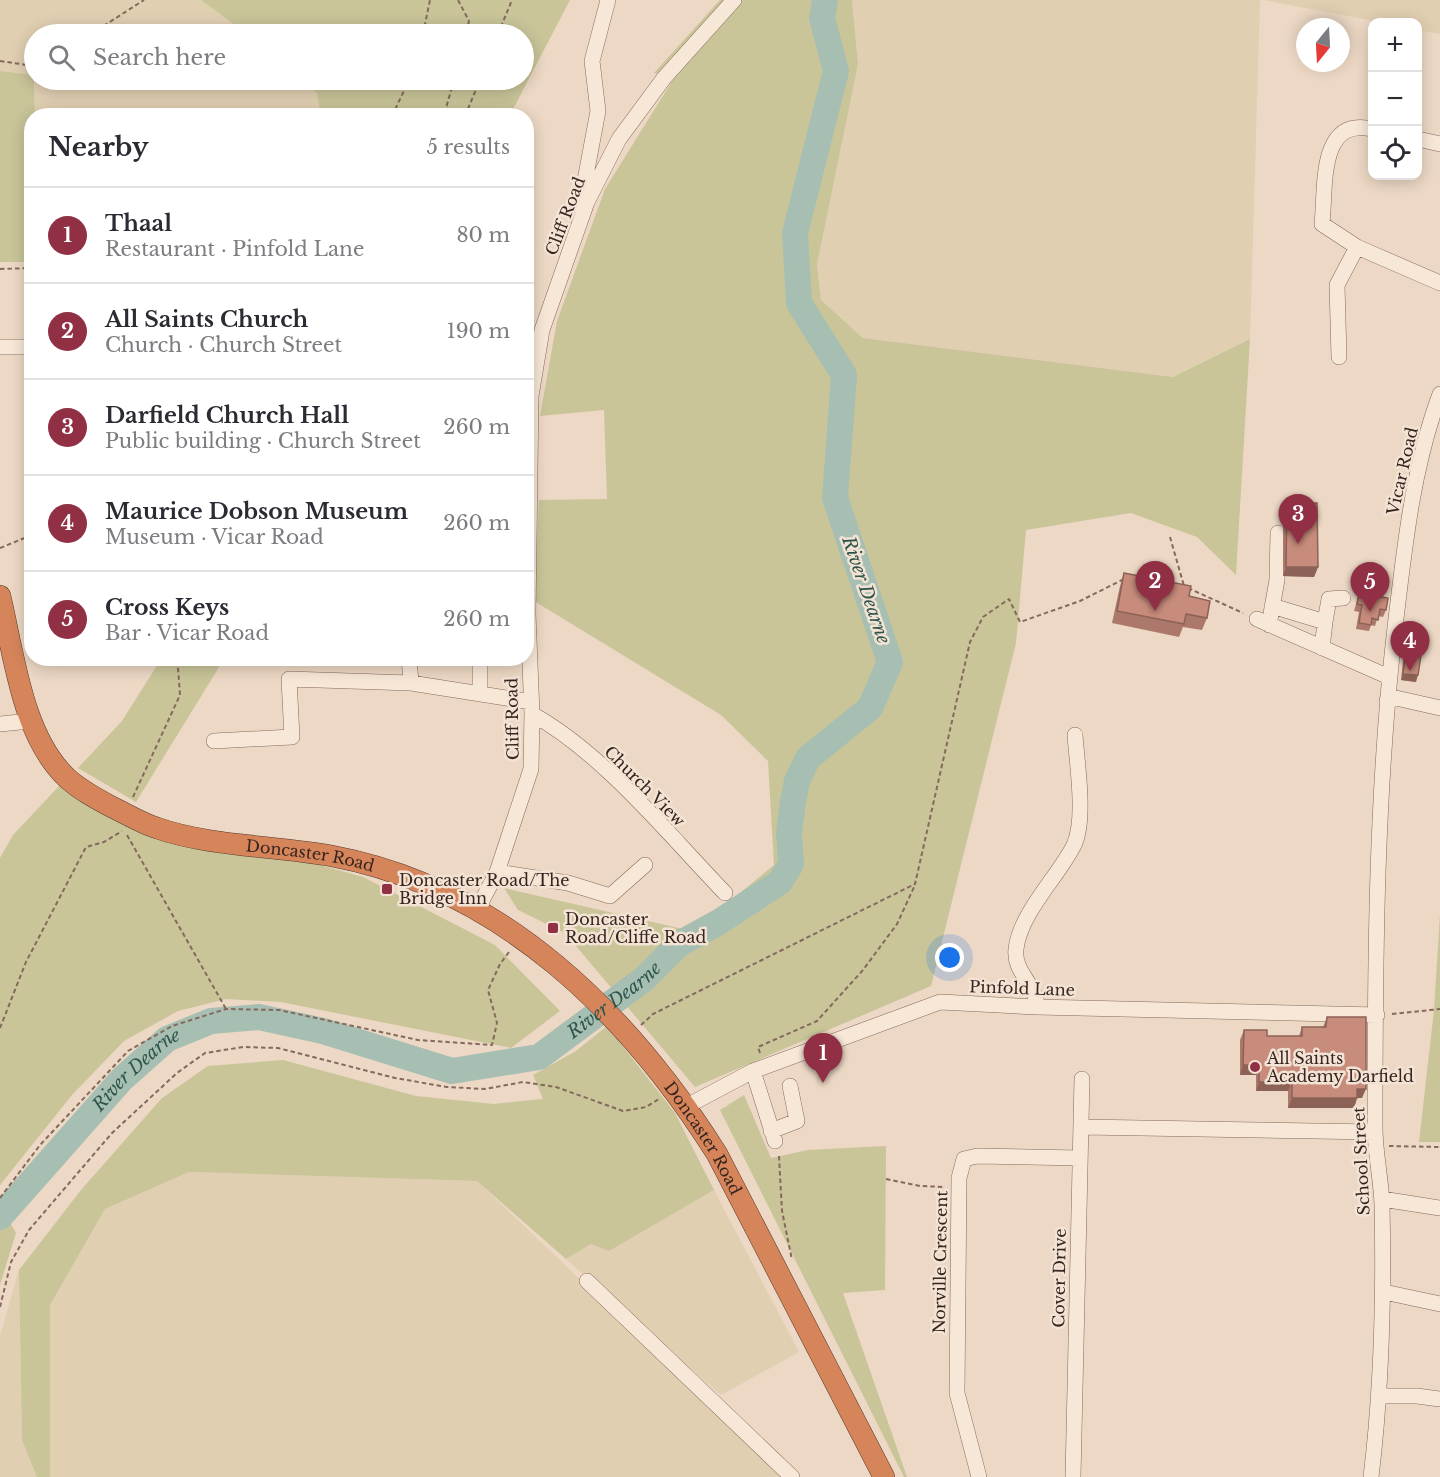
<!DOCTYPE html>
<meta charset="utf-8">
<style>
body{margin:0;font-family:"Libre Baskerville",serif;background:#f2f2f3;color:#2b2b33}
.controls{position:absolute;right:18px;top:18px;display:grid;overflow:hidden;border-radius:12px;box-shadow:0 3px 15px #0003}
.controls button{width:54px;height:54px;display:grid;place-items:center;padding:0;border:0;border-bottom:2px solid #e1e1e2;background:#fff;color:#2b2b33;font:30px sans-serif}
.compass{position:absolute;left:1296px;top:18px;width:54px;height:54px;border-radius:50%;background:#fff;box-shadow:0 3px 15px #0003;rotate:198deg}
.you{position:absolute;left:950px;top:958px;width:21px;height:21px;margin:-15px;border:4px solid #fff;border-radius:50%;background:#1a73e8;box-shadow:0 0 0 9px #1a73e833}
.badge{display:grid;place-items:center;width:39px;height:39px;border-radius:50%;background:#912f45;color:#fff;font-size:20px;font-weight:700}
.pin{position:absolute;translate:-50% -50px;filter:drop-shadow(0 2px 3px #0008)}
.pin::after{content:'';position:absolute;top:32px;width:21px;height:18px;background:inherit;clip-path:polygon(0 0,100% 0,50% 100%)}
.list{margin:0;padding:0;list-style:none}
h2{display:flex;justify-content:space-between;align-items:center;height:78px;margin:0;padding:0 24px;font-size:26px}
h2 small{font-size:20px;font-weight:400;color:#7c7c81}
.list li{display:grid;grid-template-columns:39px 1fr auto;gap:18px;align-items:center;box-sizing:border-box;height:96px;padding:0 24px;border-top:2px solid #e1e1e2}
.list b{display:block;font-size:22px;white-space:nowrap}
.list p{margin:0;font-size:20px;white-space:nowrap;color:#7c7c81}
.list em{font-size:20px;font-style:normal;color:#7c7c81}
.icon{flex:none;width:33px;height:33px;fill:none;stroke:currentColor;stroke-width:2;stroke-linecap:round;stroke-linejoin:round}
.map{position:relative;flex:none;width:1440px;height:1477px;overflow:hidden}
.search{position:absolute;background:#fff;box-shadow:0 3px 15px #0003;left:24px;top:24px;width:510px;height:66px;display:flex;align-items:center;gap:15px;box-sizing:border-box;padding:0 21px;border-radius:33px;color:#7c7c81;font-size:22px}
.panel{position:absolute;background:#fff;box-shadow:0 3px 15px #0003;left:24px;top:108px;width:510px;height:558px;border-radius:24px}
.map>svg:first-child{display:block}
.farmland{fill:#e1cfb2}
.green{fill:#c9c599}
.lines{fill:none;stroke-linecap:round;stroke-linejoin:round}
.river{stroke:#a6bfb2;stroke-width:26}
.minor-casing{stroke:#85695c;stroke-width:16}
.highway-casing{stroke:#533930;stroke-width:22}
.path{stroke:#85695c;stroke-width:2;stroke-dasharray:4.5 3;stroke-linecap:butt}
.minor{stroke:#f7e7d7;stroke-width:15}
.highway{stroke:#d6855a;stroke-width:21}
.wall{fill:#ac786b}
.shaded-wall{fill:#8c6257}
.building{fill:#c88c7c;stroke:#8c6257;stroke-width:1.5}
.poi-dot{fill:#912f45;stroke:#f3e3d4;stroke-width:2}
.labels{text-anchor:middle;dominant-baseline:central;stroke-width:5;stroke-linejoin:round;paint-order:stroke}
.street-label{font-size:16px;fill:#36251f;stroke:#f3e3d4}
.poi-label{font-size:16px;fill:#36251f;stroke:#f3e3d4;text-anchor:start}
.water-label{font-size:18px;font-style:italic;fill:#2f554b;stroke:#f3e3d4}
</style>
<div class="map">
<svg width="1440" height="1477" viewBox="0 0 1440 1477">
<rect width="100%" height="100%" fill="#ecd8c4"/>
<path class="farmland" d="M0 0H201L247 34H34V75L0 71Z
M852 0H1260L1250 339 1173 377 863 338 821 300 817 265 858 64Z
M1263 0H1440V34L1418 30V22H1380Z
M35 80H301L317 93 321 115H35Z
M189 1172 477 1181 787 1477H50V1305L105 1209Z
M714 1190 799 1352 721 1395 566 1259 591 1244 610 1250Z
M19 1270 22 1440 37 1477H0V1336Z"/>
<path class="green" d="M201 0H570L510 115 321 116 317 93 301 80H524V34H247Z
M720 0H852L858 64 817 265 821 300 863 338 1173 377 1250 339 1236 575 1197 537 1131 513 1026 530 1016 643 931 986 695 1087 565 933 518 910 504 888 683 929 724 906 774 865 768 761 721 715 534 601 539 500 607 499 604 410 540 416 557 321 605 189 674 78 654 73Z
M0 71 34 75 35 115 32 116 31 262H0Z
M161 659H224L136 802 78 768 122 721Z
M61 784 132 826 299 859 363 877 495 945 560 1011 511 1048 281 1002 226 999 178 1011 124 1041 72 1095 0 1185V858L13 835Z
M1440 914V1142H1419L1434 1010Z
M607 1026 675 1113 714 1190 609 1251 591 1244 566 1259 477 1181 189 1172 105 1209 50 1305V1477H37L22 1440 19 1270 81 1190 162 1098 208 1066 283 1060 416 1096 494 1104 543 1099 533 1075 576 1051Z
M744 1095 771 1158 808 1150 886 1146 885 1290 843 1293 907 1477H904L720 1110Z
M0 1206 16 1233 0 1285Z"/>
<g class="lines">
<path class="river" id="s1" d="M0 1217 122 1079 167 1039 211 1021 259 1017 323 1031 452 1071 539 1057 644 979 679 944 719 922 780 882 791 864 789 832 793 802 797 781 808 758 870 708 890 662 835 498 844 375 799 303 795 233 836 71 822 18 825 0"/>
<g class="minor-casing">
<path id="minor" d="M1372 129C1318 117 1326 187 1322 224L1357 247 1440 283
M1418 139 1440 144
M580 207 598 111 592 61 608 0
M0 347H32
M1339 357 1337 285 1357 247
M1272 606 1325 622 1322 648
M1257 619 1389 677
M1325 622 1329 599 1343 598
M1269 625 1277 580 1278 533
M409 658 411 683
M480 658V694
M1387 700 1396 698 1440 708
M532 714C604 754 668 834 725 893
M0 724 30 721
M214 741 292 737 289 679 411 683 531 702
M497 872 568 883 610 896 645 865
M477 910 497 872 531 769 532 714 528 614 531 396 542 330 587 202 619 139 664 78 734 0
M1037 1007C1037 985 1013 972 1016 949 1020 913 1058 877 1074 845 1086 819 1077 764 1075 735
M753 1071 775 1141
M687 1106 753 1071 940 1002 1037 1007 1377 1015
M1083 1127 1375 1132
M771 1131 797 1121 790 1086
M1382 1199 1440 1208
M587 1281 792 1477
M1384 1292 1440 1304
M1379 1396H1417L1440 1399
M979 1477 957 1393 959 1178 964 1159 977 1156 1079 1158
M1073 1477 1082 1079
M1371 1477C1382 1386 1384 1295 1382 1204 1381 1178 1375 1153 1375 1128 1375 958 1376 787 1396 619 1405 543 1413 467 1440 394"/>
</g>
<g class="highway-casing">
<g id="highway">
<path id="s2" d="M0 596C14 654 22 736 67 778 80 790 97 799 112 807 127 814 141 823 157 828 207 846 278 846 332 856 502 888 628 1013 717 1154L884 1477"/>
</g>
</g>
<path class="path" d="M458 0 469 21 466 34
M91 34 144 0
M423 34 430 0
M498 34 512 0
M0 61 27 65 34 63
M454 80 446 108 460 116
M392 116 409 80
M465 116 480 80
M0 269 32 268
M1170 537 1184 586
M0 548 32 535
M1188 588 1243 613
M133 797 180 695 178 668 184 658
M127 835 226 1009
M1392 1014 1440 1009
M641 1025 653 1014 915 884 970 642 983 617 1009 599 1020 622 1080 601 1124 579
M0 1028 26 962 86 847 104 842 122 831
M760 1053 758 1047 817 1021 863 970 897 924 915 885
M1389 1146 1440 1147
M779 1156 782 1211 792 1260
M886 1179 920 1186 944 1187
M0 1198 40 1145 128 1051 172 1026 226 1009 279 1010 418 1040 492 1045 497 1023 488 990 500 964 509 952
M0 1307 11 1262 29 1230 112 1133 177 1073 205 1053 243 1047 278 1048 395 1078 447 1087 485 1089 523 1082 556 1087 623 1111 646 1107 659 1099"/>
<use href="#minor" class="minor"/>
<use href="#highway" class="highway"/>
</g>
<path class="wall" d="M1287 503 1318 567 1314 577 1283 576V512Z
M1124 573 1189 596 1207 618 1202 630 1183 627 1179 637 1112 623 1120 586Z
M1359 593 1386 610 1383 617 1378 616 1375 626 1371 625 1369 631 1356 629 1359 612 1354 611Z
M1406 653 1416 682 1401 680 1403 660Z
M1327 1017 1362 1098H1357L1354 1108H1288V1091H1256V1075H1240V1040L1244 1030 1267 1036H1299L1302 1027H1323Z"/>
<path class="shaded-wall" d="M1286 567H1318L1314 577 1283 576Z
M1403 674 1418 675 1416 682 1401 680Z
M1243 1065H1259L1256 1075H1240Z
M1259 1082H1292L1288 1091H1256Z
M1357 1089H1366L1362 1098H1354Z
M1292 1098H1357L1354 1108H1288Z"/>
<path class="building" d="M1287 503H1317L1318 567H1286Z
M1124 573 1191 586 1189 596 1210 601 1207 618 1186 614 1184 624 1117 611Z
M1359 593 1388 598 1386 610 1380 609 1378 620 1372 618 1371 625 1359 623 1362 605 1357 604Z
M1406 653 1421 655 1418 675 1403 674Z
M1327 1017H1366V1089H1357V1098H1292V1082H1259V1065H1243L1244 1030H1267V1036H1302V1027H1326Z"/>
<g class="poi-dot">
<rect x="381" y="883" width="12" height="12" rx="3"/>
<rect x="547" y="922" width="12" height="12" rx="3"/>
<circle cx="1255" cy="1067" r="6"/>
</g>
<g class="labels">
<g class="street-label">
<text transform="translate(565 216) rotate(-69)">Cliff Road</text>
<text transform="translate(1402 471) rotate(-77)">Vicar Road</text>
<text transform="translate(512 719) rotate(-91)">Cliff Road</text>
<text transform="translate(645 786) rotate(45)">Church View</text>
<text stroke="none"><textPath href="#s2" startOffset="456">Doncaster Road</textPath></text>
<text transform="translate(1022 988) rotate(2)">Pinfold Lane</text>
<text stroke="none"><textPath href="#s2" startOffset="958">Doncaster Road</textPath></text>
<text transform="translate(1361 1161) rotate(-93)">School Street</text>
<text transform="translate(940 1262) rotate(-89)">Norville Crescent</text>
<text transform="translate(1059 1278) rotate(-89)">Cover Drive</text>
</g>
<g class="poi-label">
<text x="399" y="880">Doncaster Road/The<tspan x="399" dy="18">Bridge Inn</tspan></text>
<text x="565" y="919">Doncaster<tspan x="565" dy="18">Road/Cliffe Road</tspan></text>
<text x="1267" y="1058">All Saints<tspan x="1267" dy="18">Academy Darfield</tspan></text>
</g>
<g class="water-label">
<text transform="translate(866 590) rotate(71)">River Dearne</text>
<text stroke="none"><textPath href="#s1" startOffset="723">River Dearne</textPath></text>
<text stroke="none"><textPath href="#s1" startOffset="201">River Dearne</textPath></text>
</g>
</g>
</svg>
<div class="controls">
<button>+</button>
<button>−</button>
<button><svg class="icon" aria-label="locate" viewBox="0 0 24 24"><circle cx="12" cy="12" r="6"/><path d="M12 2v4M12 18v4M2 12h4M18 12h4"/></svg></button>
</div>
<svg class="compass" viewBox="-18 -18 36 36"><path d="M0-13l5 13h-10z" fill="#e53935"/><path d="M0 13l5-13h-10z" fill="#7c7c81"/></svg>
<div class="you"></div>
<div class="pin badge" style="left:823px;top:1083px">1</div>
<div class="pin badge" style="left:1155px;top:611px">2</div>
<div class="pin badge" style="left:1298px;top:544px">3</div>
<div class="pin badge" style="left:1410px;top:671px">4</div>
<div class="pin badge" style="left:1370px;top:612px">5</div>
<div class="search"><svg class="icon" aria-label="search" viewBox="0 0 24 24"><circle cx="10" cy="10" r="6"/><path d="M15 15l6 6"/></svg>Search here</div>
<section class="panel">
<h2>Nearby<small>5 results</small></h2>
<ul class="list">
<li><span class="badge">1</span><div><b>Thaal</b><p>Restaurant · Pinfold Lane</p></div><em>80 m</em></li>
<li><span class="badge">2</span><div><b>All Saints Church</b><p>Church · Church Street</p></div><em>190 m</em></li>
<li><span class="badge">3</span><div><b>Darfield Church Hall</b><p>Public building · Church Street</p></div><em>260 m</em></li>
<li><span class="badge">4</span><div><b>Maurice Dobson Museum</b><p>Museum · Vicar Road</p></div><em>260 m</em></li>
<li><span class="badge">5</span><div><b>Cross Keys</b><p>Bar · Vicar Road</p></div><em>260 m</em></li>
</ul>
</section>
</div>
